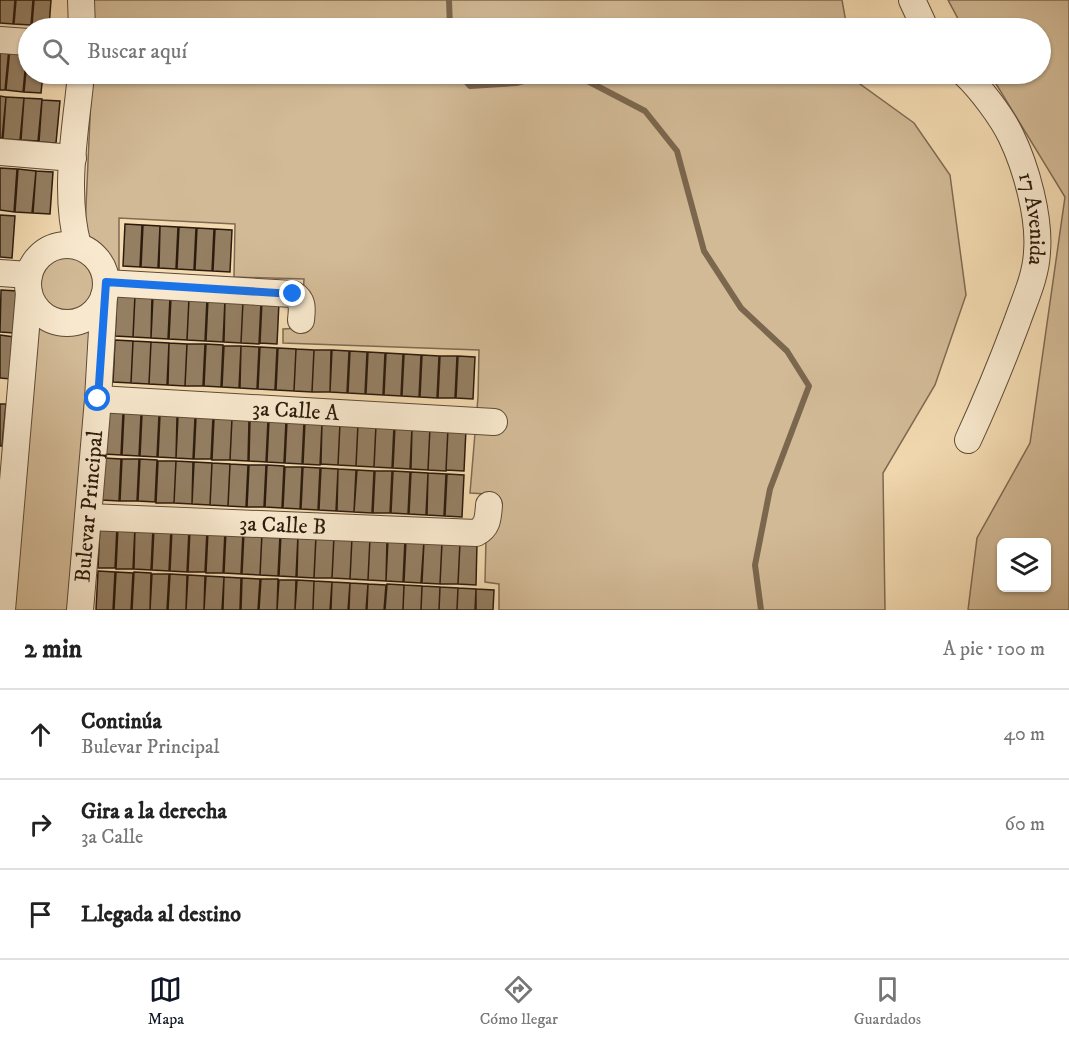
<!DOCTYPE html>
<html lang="es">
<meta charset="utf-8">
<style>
body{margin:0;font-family:"IM FELL DW Pica",serif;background:#f2f2f2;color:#222}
.controls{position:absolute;right:18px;bottom:18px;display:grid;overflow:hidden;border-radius:9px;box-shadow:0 2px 4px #0004}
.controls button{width:54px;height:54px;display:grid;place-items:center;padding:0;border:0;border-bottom:2px solid #e0e0e0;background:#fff;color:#222;font:30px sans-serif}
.stop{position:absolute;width:18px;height:18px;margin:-14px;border:4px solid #1a73e8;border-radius:50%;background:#fff}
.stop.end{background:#1a73e8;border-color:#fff;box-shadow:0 2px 6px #0008}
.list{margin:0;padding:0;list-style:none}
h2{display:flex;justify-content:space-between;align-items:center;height:78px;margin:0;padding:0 24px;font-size:26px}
h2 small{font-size:20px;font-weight:400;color:#767676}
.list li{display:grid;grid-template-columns:39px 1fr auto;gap:18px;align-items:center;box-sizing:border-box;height:90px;padding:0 24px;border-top:2px solid #e0e0e0}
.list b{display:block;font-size:22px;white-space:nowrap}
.list p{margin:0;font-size:20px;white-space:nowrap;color:#767676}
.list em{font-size:20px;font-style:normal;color:#767676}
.icon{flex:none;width:33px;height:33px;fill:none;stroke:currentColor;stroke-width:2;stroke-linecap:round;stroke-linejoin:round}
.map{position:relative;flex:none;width:1069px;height:610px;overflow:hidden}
.search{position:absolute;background:#fff;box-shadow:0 2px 4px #0004;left:18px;right:18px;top:18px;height:66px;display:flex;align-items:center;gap:15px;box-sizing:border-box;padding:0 21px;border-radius:33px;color:#767676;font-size:22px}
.sheet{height:348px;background:#fff}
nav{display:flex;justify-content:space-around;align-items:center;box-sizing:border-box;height:84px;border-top:2px solid #e0e0e0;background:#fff;font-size:16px;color:#767676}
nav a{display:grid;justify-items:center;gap:3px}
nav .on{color:#111827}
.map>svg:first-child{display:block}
.green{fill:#d2ba96;stroke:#7f6a52;stroke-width:1.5;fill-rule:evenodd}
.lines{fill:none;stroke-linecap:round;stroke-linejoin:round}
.stream{stroke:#7b674e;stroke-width:6}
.building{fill:#947f63;stroke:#2c1b0d;stroke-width:1.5}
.minor-casing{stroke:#5e4b36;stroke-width:28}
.minor{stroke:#f8e8cd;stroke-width:26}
.route{stroke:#1a73e8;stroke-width:8}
.labels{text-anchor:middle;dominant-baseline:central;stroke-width:5;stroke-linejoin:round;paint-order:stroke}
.street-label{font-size:22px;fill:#2c1b0d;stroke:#f8e8cd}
</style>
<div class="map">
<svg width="1069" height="610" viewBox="0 0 1069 610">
<rect width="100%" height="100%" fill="#f4dbb2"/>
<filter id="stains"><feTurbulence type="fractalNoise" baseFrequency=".00333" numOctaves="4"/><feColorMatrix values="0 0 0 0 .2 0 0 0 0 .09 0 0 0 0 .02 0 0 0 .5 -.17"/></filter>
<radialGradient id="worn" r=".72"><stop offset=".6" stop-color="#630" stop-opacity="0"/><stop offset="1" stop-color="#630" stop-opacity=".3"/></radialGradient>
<path class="green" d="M93 0H842L847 28H95Z
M948 0H1069V610H968L977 538 1030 443 1065 197 990 74H1040V28H963ZM1002 542H1046V588H1002Z
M92 74H855L856 81 914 123 950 175 966 295 935 385 883 473 885 610H499V584L485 582 487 494 470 493 478 397 479 350 283 343V329L301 328 304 279 234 277 235 224 119 218V272L115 271C112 253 103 242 86 235L85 228Z
M39 284a28 28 0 1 1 56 0a28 28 0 1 1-56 0Z
M36 308C54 325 76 326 95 310L80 610H2Z"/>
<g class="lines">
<path class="stream" d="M449 0 450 28
M460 74 470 86 516 83 551 74
M574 74 645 111 677 151 704 251 741 308 787 351 809 386 770 489 755 565 761 610"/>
</g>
<path class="building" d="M0 0H15L13 24 0 23Z
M16 0H33L31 25 14 24Z
M34 0H51L49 27 32 25Z
M0 48H9L5 90H0Z
M10 48 27 50 23 92 6 90Z
M28 50V74H43L41 93 24 92Z
M0 96 6 97 2 139 0 138Z
M6 97 24 98 20 140 3 139Z
M24 98 42 99 38 141 21 140Z
M42 100 60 101 56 143 39 142Z
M0 168 17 169 14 212 0 210Z
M18 169 36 171 32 213 15 212Z
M36 171 53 172 50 214 33 213Z
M0 215 15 216 12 258 0 257Z
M125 224 142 225 140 267 123 266Z
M143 225 160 226 158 268 141 267Z
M160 226 178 227 176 269 159 268Z
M179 227 196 228 194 270 177 269Z
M197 228 214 229 212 271 195 270Z
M215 229 232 230 230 272 213 271Z
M1 290 18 291 14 333 0 332Z
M117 294 135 295 133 337 115 336Z
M135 295 152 296 151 338 133 337Z
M153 296 170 297 168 339 151 338Z
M171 297 189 298 187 340 169 339Z
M189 298 207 299 205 341 187 340Z
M208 299 225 300 223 342 206 341Z
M225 300 243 301 241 343 224 342Z
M243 301 261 302 259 344 241 343Z
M262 301 279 302 277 344 260 343Z
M0 335 14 337 11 379 0 378Z
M115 340 133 341 131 383 113 382Z
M133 341 151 342 149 384 131 383Z
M151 342 169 343 167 385 149 384Z
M169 343 187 344 185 386 168 385Z
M187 344H205L203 386H185Z
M206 344 223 345 221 387 204 386Z
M224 346H241L239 388 222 387Z
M241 346 259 347 257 389 240 388Z
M260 347 277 348 275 390 258 389Z
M278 348 296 349 294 391 276 390Z
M296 349 314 350 312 392 294 391Z
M314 350H331L330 392H312Z
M332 350 349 351 347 393 330 392Z
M350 351 367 352 365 394 348 393Z
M368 352 385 353 383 395 366 394Z
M386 353 403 354 401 396 384 395Z
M404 354 421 355 419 397 402 396Z
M422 355 439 356 437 398 420 397Z
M440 356H457L455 398H438Z
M458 356 475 357 473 399 456 398Z
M0 404H6L2 446H0Z
M106 412 123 413 121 455 104 454Z
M124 413 141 414 139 456 122 455Z
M142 414 159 415 157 457 140 456Z
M160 415 177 416 176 458 158 457Z
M178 416 195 417 193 459 176 458Z
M196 417H213L211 459H194Z
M214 418H232L230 460H212Z
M232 418 249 419 248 461 230 460Z
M250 419 268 420 266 462 249 461Z
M269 420 286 421 284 463 267 462Z
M287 421 304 422 302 464 285 463Z
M305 422 322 423 320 465 303 464Z
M322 422 340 423 338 465 321 464Z
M340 423 358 424 356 466 338 465Z
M358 424 376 425 374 467 356 466Z
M376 425 394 426 392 468 374 467Z
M395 426 412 427 410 469 393 468Z
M412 427H430L428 470 411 469Z
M430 427 448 428 446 471 428 470Z
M448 428 466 429 464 471 446 470Z
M104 458 121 459 119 501 102 500Z
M122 459H139L137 501H120Z
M140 459 157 460 155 502 138 501Z
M158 461H176L174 503H156Z
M176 461 193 462 192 504 174 503Z
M194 462 212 463 210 505 192 504Z
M212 463 230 464 228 506 210 505Z
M230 464 248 465 246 507 228 506Z
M249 465H266L264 507H247Z
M267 465 284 466 282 508 265 507Z
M285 467H302L300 509 283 508Z
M303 467 320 468 318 510 301 509Z
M321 468 338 469 336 511 319 510Z
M338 469 356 470 354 512 337 511Z
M357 470 374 471 372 513 354 512Z
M375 471H392L390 513H373Z
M393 471 410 472 408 514 391 513Z
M411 472 428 473 426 515 409 514Z
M428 473 446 474 444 516 427 515Z
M447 474 464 475 462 517 445 516Z
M100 525 117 526 115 568H98Z
M118 526 135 527 133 569H116Z
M135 527 153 528 151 570 134 569Z
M154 528 171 529 169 571 152 570Z
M172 529 189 530 187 572 170 571Z
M190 530H207L205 572H188Z
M208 531H225L223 573H206Z
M226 531 243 532 241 574 224 573Z
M244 532 262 533 260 575 242 574Z
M262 533 280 534 278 576 260 575Z
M281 534 298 535 296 577 279 576Z
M298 535 316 536 314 578 297 577Z
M316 536H334L332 578H314Z
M334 536 352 537 350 579 332 578Z
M352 537 370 538 368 580 350 579Z
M370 538 387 539 386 581 368 580Z
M388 539 405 540 403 582 386 581Z
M406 540 424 541 421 583 404 582Z
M424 541 442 542 440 584 422 583Z
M442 542H460L458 584H440Z
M460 542 477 543 476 585 458 584Z
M98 571 115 572 113 610H96Z
M116 572 133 573 131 610H114Z
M134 572 151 573 150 610H132Z
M152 574H169L167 610H150Z
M170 574 187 575 186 610H168Z
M188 575 205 576 204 610H186Z
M206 576 224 577 222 610H204Z
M224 577 241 578 240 610H223Z
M242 578 260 579 258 610H241Z
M261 579H278L277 610H259Z
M279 580H296L295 610H277Z
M297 580 314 581 313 610H295Z
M314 581 332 582 330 610H313Z
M332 582 350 583 348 610H331Z
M350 583 368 584 366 610H349Z
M368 584 386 585 384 610H367Z
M387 584 404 585 403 610H385Z
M404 585 422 586 421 610H403Z
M422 586 440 587 439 610H421Z
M440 587 458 588 457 610H439Z
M458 588 476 589 475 610H457Z
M476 589 494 590 493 610H476Z"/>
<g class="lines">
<g class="minor-casing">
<g id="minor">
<path d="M81 0 82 28"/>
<path d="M912 0 925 28"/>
<path d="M0 40 28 42"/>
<path id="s1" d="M965 74C980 88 1002 117 1011 136 1026 167 1040 217 1037 252 1036 276 1025 299 1017 322 1002 362 986 401 968 440"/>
<path d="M0 152 73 158"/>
<circle cx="67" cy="284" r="39"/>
<path d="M78 246C63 191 76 129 81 74"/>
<path d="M0 273 29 275"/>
<path d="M106 283 293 294C304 301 302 309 301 320"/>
<path id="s2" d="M98 399 494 422"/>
<path id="s3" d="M88 517 476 533C488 527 488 518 489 505"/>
<path d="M2 610 29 293"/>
<path id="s4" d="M80 610 98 399 104 296"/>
</g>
</g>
<use href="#minor" class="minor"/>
</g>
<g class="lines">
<path class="route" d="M98 399 106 282 293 294"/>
</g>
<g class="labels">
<g class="street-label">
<text stroke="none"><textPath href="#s1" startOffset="164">17 Avenida</textPath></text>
<text stroke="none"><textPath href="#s2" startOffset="198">3a Calle A</textPath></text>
<text stroke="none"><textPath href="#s4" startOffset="104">Bulevar Principal</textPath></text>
<text stroke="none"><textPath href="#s3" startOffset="195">3a Calle B</textPath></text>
</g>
</g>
<rect width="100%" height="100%" filter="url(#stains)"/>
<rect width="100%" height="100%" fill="url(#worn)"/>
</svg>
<div class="controls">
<button><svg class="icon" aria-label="layers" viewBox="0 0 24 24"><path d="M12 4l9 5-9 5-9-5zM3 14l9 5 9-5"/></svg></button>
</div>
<div class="stop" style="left:98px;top:399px"></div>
<div class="stop end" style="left:293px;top:294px"></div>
<div class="search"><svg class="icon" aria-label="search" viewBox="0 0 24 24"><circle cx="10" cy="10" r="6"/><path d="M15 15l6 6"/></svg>Buscar aquí</div>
</div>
<section class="sheet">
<h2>2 min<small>A pie · 100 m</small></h2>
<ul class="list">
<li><svg class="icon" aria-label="ahead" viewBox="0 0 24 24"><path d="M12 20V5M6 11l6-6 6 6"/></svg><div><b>Continúa</b><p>Bulevar Principal</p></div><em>40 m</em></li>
<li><svg class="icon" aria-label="right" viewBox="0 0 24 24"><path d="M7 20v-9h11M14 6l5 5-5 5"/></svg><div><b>Gira a la derecha</b><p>3a Calle</p></div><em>60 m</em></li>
<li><svg class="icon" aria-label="arrive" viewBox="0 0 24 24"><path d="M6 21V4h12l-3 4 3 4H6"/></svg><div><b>Llegada al destino</b></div></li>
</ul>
</section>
<nav>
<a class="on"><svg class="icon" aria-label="map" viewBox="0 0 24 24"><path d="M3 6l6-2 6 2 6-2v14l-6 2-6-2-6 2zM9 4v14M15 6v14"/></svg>Mapa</a>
<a><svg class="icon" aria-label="directions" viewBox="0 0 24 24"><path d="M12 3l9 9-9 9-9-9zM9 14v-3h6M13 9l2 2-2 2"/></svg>Cómo llegar</a>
<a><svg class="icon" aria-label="saved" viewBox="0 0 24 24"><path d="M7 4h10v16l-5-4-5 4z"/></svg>Guardados</a>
</nav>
